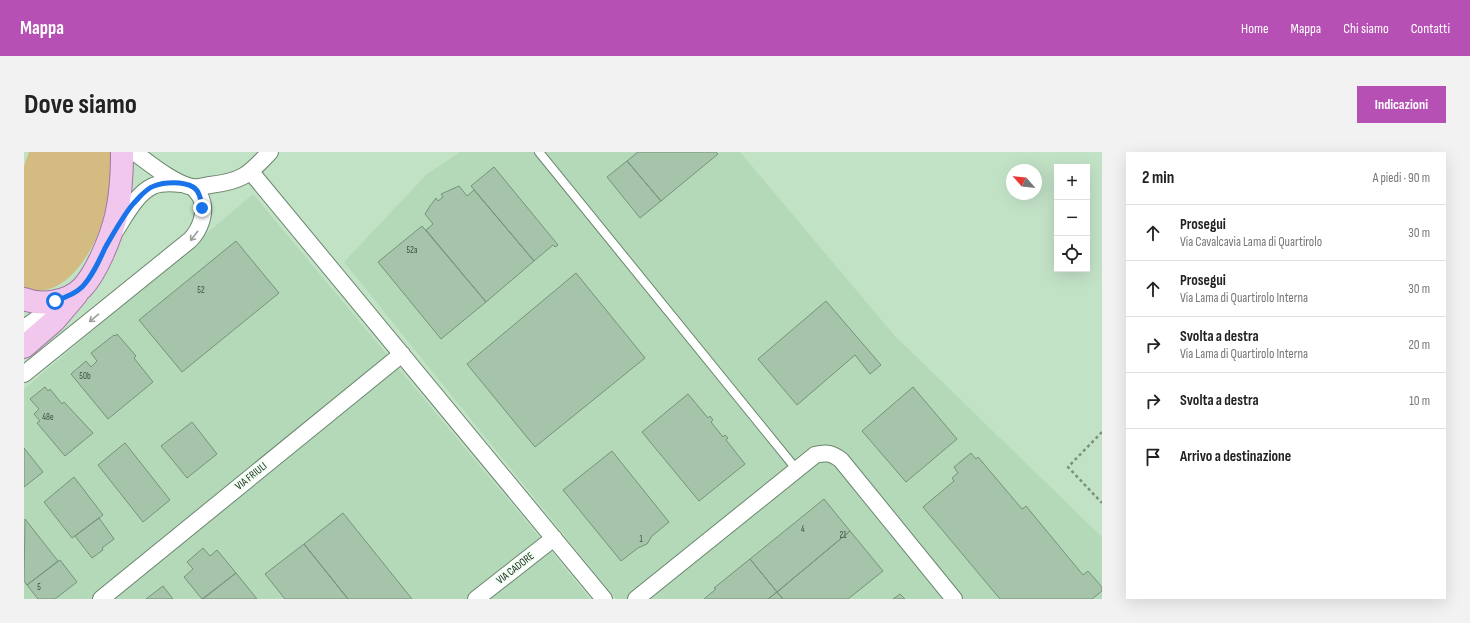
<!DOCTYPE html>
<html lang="it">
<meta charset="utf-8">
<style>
body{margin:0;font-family:"Sofia Sans Condensed",sans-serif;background:#f2f2f2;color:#222}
.controls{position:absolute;right:12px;top:12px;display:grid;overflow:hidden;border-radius:0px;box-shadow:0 4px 16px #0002}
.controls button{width:36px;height:36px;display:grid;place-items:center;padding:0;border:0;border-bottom:1px solid #e0e0e0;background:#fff;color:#222;font:20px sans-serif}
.compass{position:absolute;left:982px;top:12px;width:36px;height:36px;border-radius:50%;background:#fff;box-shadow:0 4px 16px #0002;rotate:297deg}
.stop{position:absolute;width:12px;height:12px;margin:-9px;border:3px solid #1a73e8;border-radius:50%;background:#fff}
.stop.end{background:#1a73e8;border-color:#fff;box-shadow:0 1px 4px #0008}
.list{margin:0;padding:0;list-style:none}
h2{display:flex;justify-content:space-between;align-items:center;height:52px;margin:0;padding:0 16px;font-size:17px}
h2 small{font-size:13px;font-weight:400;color:#767676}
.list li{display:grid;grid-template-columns:26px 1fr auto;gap:12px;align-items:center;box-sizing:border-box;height:56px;padding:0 16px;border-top:1px solid #e0e0e0}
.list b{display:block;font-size:15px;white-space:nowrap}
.list p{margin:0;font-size:13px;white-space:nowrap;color:#767676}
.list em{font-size:13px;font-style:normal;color:#767676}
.icon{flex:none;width:22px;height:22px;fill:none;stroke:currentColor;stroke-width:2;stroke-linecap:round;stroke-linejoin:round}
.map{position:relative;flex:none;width:1078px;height:447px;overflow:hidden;border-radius:0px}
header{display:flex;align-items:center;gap:24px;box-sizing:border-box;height:56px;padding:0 20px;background:#b750b4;color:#fff}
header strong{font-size:19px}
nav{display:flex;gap:22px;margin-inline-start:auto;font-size:14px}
.intro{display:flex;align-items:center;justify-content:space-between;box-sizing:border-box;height:96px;padding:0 24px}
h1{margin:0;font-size:28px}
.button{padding:10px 18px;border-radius:0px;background:#b750b4;color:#fff;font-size:14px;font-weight:700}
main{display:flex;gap:24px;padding:0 24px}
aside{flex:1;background:#fff;border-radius:0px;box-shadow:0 4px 16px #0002}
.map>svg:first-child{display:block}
.built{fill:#b3d9b8}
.green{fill:#d3bb81}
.building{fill:#a5c4a9;stroke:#759379}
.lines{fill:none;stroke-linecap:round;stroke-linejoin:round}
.lane-casing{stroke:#6a876e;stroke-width:10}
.street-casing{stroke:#6a876e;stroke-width:18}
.primary-casing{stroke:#a0779e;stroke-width:24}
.path{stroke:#78907c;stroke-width:2.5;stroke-dasharray:3 3;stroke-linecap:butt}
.lane{stroke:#fff;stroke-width:8}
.street{stroke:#fff;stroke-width:16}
.primary{stroke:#f1c7ee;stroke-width:22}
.oneway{stroke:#999e9a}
.route{stroke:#1a73e8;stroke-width:5}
.labels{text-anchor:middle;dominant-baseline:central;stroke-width:3.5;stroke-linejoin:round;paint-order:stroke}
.number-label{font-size:9px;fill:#3e4f41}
.street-label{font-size:11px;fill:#1c281e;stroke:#eefef0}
</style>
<header>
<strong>Mappa</strong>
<nav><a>Home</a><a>Mappa</a><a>Chi siamo</a><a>Contatti</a></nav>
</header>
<div class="intro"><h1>Dove siamo</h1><a class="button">Indicazioni</a></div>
<main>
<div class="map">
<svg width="1078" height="447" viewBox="0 0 1078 447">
<rect width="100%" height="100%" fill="#c2e2c6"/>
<path class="built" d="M436 0H716L870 183 1078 385V447H592L320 110 403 22Z
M229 42 532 405 566 447H0V237Z"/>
<path class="green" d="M5 0H86C88 23 84 48 78 70 69 101 38 152 0 135V14Z"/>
<path class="building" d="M614 0H692L694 2 637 49 603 9Z
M603 9 637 49 616 66 583 25Z
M470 15 534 93 531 95 529 93 510 109 447 34Z
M435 34 443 44 450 38 510 109 462 150 402 78 409 72 401 62 406 54 412 46 414 49 419 45 417 42Z
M398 74 462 150 417 187 354 110Z
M212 89 255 141 158 220 115 168Z
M552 121 621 206 511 295 443 212Z
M802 149 857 213 846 222 831 203 773 253 734 207Z
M93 182 112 204 110 206 129 230 84 267 47 222 62 209 67 215 73 209 67 201 90 183 91 184Z
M21 235 24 239 26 237 38 252 40 250 69 281 41 304 13 271 16 269 10 262 15 257 6 247Z
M889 235 933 287 882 330 838 279Z
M664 242 684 266 686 264 689 268 687 270 699 285 701 283 704 286 702 288 721 312 675 349 618 280Z
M168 270 193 302 163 326 137 294Z
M101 291 146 348 119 370 74 313Z
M0 296 19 320 0 335Z
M588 299 645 370 628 384 623 392 614 396 597 409 539 338Z
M947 301 952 307 954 305 998 357 1002 354 1059 423 1064 419 1078 435V439L1068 447H976L899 355 930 329 928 326 934 321 930 315Z
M50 325 79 363 48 386 20 350Z
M800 347 826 379 753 440 726 407Z
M319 361 388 447H324L280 392Z
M75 366 90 387 78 396 79 398 68 406 51 384Z
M1 367 34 409 3 433 0 429Z
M826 379 859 419 824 447H759L753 440Z
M280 392 324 447H261L241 422Z
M179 396 186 404 193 398 212 421 178 447 160 425 169 417 163 410Z
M726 407 753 440 744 447H680L692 437 690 436Z
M36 408 53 430 31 447H14L3 433Z
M212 421 233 447H179Z
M139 434 149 447H122Z
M753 440 759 447H744Z
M876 442 881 447H869Z"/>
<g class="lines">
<g class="lane-casing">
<path id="lane" d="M515 0 773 318"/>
</g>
<g class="street-casing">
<path id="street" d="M110 0C125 11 149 31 168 35 173 36 180 34 186 33 219 29 224 23 246 0
M227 20 580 447
M92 78C101 64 113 41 129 34 138 30 148 31 157 32
M0 176 35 152
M0 222 166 88C176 78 183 60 177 46 175 42 172 39 169 35
M77 447 378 202
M452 447 530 386
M612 447 791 303C802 300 808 301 817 308L930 447"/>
</g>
<g class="primary-casing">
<path id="primary" d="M0 147C18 154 44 150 58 136 73 120 87 85 92 64 97 43 98 22 98 0
M0 195 30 169 53 142"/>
</g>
<path class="path" d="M1078 280 1044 315 1078 351"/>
<use href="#lane" class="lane"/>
<use href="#street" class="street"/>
<use href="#primary" class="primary"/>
</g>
<defs><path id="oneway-shaft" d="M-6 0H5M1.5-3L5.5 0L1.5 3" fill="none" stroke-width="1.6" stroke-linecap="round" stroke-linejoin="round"/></defs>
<g class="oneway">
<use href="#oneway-shaft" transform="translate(170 84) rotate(128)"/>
<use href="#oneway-shaft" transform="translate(70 166) rotate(141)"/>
</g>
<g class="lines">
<path class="route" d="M31 149C40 146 51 142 58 135 68 125 75 109 81 96 89 82 99 64 109 52 115 46 121 37 130 34 140 30 159 29 169 35 176 39 177 49 178 56"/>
</g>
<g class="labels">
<g class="number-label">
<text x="388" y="98">52a</text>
<text x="177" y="138">52</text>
<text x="61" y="224">50b</text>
<text x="24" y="265">48e</text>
<text x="779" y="377">4</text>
<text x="819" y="383">21</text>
<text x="617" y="387">1</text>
<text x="15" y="435">5</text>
</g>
<g class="street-label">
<text transform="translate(227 324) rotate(-39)">VIA FRIULI</text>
<text transform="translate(491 416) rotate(-38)">VIA CADORE</text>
</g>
</g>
</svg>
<div class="controls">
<button>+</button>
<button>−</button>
<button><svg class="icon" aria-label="locate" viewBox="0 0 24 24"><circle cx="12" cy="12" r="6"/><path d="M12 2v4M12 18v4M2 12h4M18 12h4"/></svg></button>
</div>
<svg class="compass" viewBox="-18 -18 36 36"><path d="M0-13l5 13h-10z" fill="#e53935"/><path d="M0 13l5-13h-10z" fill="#767676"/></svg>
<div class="stop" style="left:31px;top:149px"></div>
<div class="stop end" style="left:178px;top:56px"></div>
</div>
<aside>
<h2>2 min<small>A piedi · 90 m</small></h2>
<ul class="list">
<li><svg class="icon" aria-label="ahead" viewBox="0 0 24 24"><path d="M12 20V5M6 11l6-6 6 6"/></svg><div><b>Prosegui</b><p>Via Cavalcavia Lama di Quartirolo</p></div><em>30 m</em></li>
<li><svg class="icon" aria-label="ahead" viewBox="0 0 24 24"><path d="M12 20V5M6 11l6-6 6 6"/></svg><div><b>Prosegui</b><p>Via Lama di Quartirolo Interna</p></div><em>30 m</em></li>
<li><svg class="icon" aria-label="right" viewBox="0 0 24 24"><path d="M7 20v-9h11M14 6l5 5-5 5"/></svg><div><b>Svolta a destra</b><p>Via Lama di Quartirolo Interna</p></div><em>20 m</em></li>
<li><svg class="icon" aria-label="right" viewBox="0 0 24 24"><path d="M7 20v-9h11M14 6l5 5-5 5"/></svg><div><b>Svolta a destra</b></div><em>10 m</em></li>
<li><svg class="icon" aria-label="arrive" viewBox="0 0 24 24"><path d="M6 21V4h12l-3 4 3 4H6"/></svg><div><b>Arrivo a destinazione</b></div></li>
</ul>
</aside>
</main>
